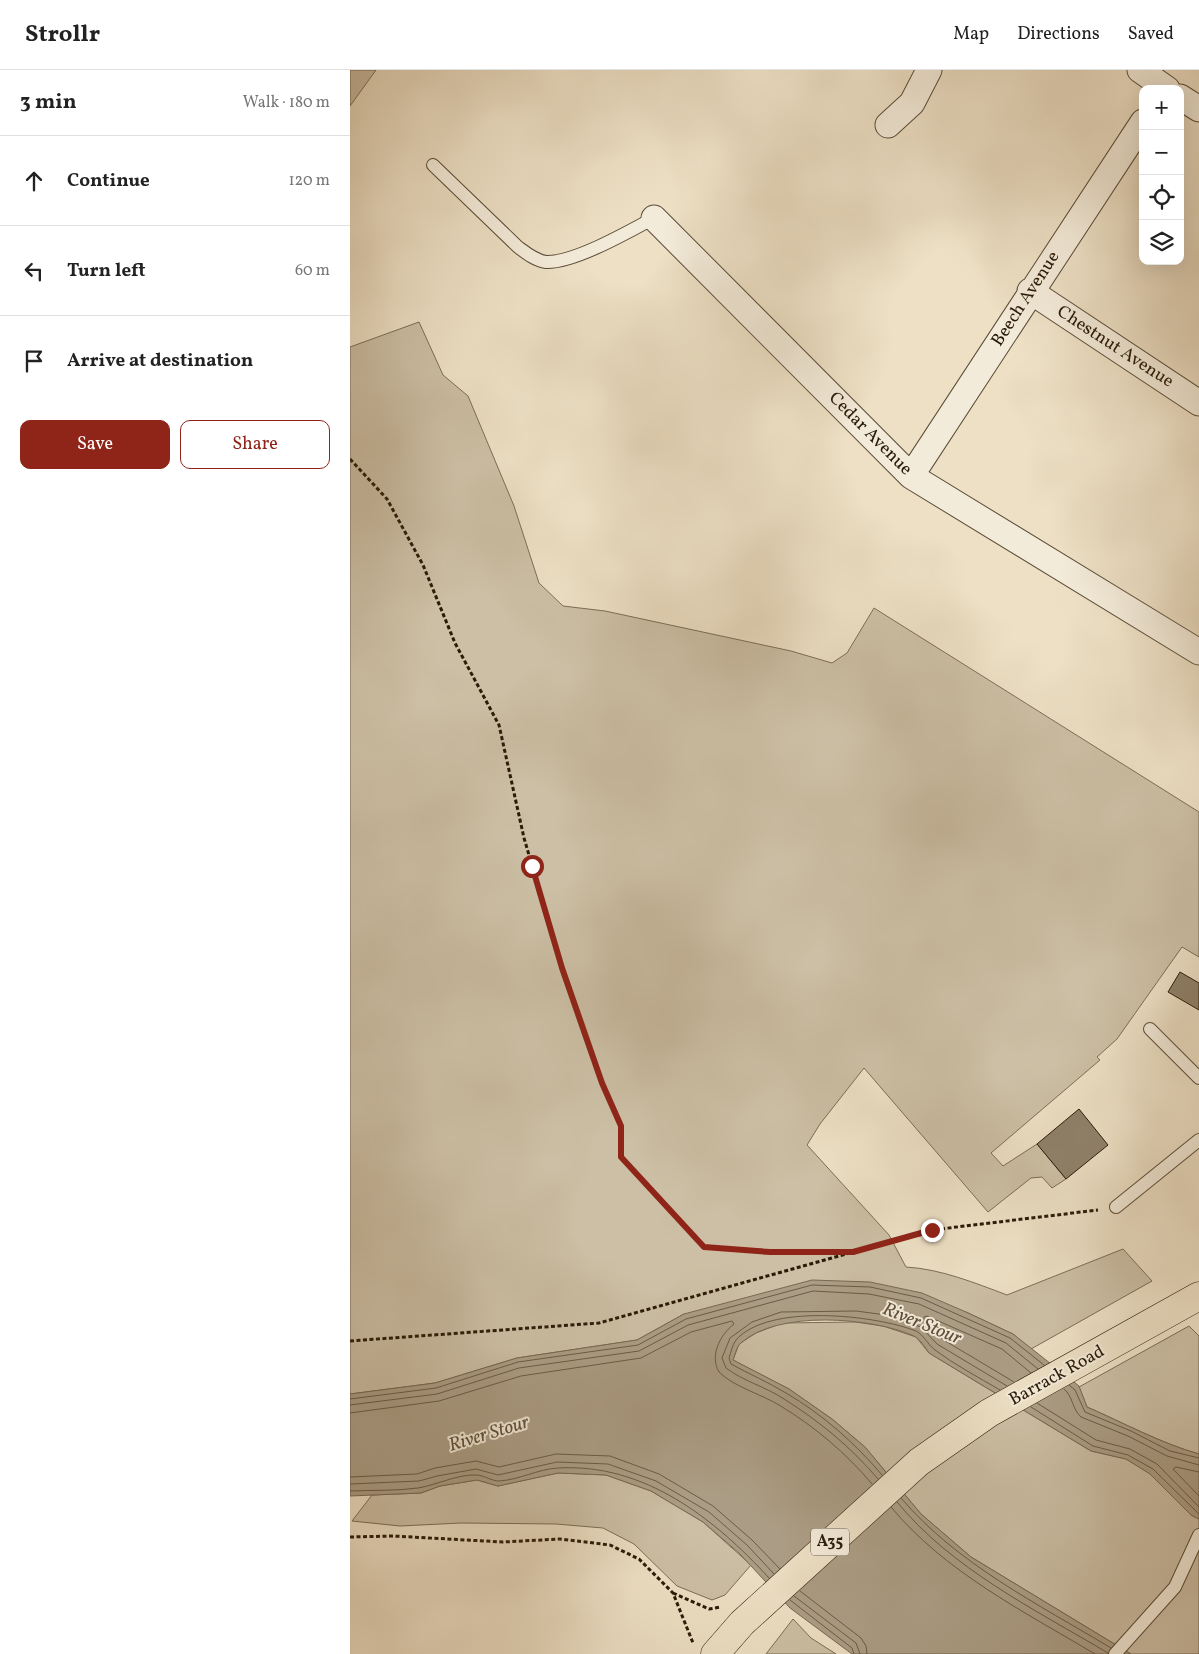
<!DOCTYPE html>
<meta charset="utf-8">
<style>
body{margin:0;font-family:Vollkorn,serif;background:#f2f2f2;color:#222}
.controls{position:absolute;right:15px;top:15px;display:grid;overflow:hidden;border-radius:10px;box-shadow:0 5px 20px #0002}
.controls button{width:45px;height:45px;display:grid;place-items:center;padding:0;border:0;border-bottom:1px solid #e0e0e0;background:#fff;color:#222;font:25px sans-serif}
.stop{position:absolute;width:15px;height:15px;margin:-11px;border:4px solid #8f2418;border-radius:50%;background:#fff}
.stop.end{background:#8f2418;border-color:#fff;box-shadow:0 1px 5px #0008}
.list{margin:0;padding:0;list-style:none}
h2{display:flex;justify-content:space-between;align-items:center;height:65px;margin:0;padding:0 20px;font-size:21px}
h2 small{font-size:16px;font-weight:400;color:#767676}
.list li{display:grid;grid-template-columns:32px 1fr auto;gap:15px;align-items:center;box-sizing:border-box;height:90px;padding:0 20px;border-top:1px solid #e0e0e0}
.list b{display:block;font-size:19px;white-space:nowrap}
.list em{font-size:16px;font-style:normal;color:#767676}
.actions{display:flex;gap:10px;padding:15px 20px}
.actions a{flex:1;padding:11px 0;border:1px solid #8f2418;border-radius:10px;text-align:center;font-size:18px;color:#8f2418}
.actions .main{background:#8f2418;color:#fff}
.icon{flex:none;width:28px;height:28px;fill:none;stroke:currentColor;stroke-width:2;stroke-linecap:round;stroke-linejoin:round}
.map{position:relative;flex:none;width:849px;height:1584px;overflow:hidden}
header{display:flex;align-items:center;gap:30px;box-sizing:border-box;height:70px;padding:0 25px;background:#fff;border-bottom:1px solid #e0e0e0}
header strong{font-size:24px}
nav{display:flex;gap:28px;margin-inline-start:auto;font-size:18px}
main{display:flex}
aside{flex:1;background:#fff}
.map>svg:first-child{display:block}
.green{fill:#ccbfa5;stroke:#7b6d56}
.water{fill:#ab9d85;stroke:#776953}
.lines{fill:none;stroke-linecap:round;stroke-linejoin:round}
.shore{stroke:#6a5c46;stroke-width:1}
.building{fill:#8f816a;stroke:#2a1b08}
.lane-casing{stroke:#5b4c37;stroke-width:14}
.street-casing{stroke:#5b4c37;stroke-width:27}
.primary-casing{stroke:#2a1b08;stroke-width:29}
.path{stroke:#2a1b08;stroke-width:3;stroke-dasharray:4 2.5;stroke-linecap:butt}
.lane{stroke:#f3ebd9;stroke-width:12}
.street{stroke:#f3ebd9;stroke-width:25}
.primary{stroke:#ede0c5;stroke-width:28}
.route{stroke:#8f2418;stroke-width:6}
.labels{text-anchor:middle;dominant-baseline:central;stroke-width:4;stroke-linejoin:round;paint-order:stroke}
.shield{fill:#f3ebd9;stroke:#665947;stroke-width:1}
.shield-label{font-size:16px;font-weight:bold;fill:#2a1b08}
.street-label{font-size:18px;fill:#2a1b08;stroke:#f3ebd9}
.water-label{font-size:19px;font-style:italic;fill:#5e4f3a;stroke:#f3ebd9}
</style>
<header>
<strong>Strollr</strong>
<nav><a>Map</a><a>Directions</a><a>Saved</a></nav>
</header>
<main>
<aside>
<h2>3 min<small>Walk · 180 m</small></h2>
<ul class="list">
<li><svg class="icon" aria-label="ahead" viewBox="0 0 24 24"><path d="M12 20V5M6 11l6-6 6 6"/></svg><div><b>Continue</b></div><em>120 m</em></li>
<li><svg class="icon" aria-label="left" viewBox="0 0 24 24"><path d="M17 20v-9H6M10 6l-5 5 5 5"/></svg><div><b>Turn left</b></div><em>60 m</em></li>
<li><svg class="icon" aria-label="arrive" viewBox="0 0 24 24"><path d="M6 21V4h12l-3 4 3 4H6"/></svg><div><b>Arrive at destination</b></div></li>
</ul>
<div class="actions"><a class="main">Save</a><a>Share</a></div>
</aside>
<div class="map">
<svg width="849" height="1584" viewBox="0 0 849 1584">
<rect width="100%" height="100%" fill="#ede0c5"/>
<filter id="stains"><feTurbulence type="fractalNoise" baseFrequency=".004" numOctaves="4"/><feColorMatrix values="0 0 0 0 .2 0 0 0 0 .09 0 0 0 0 .02 0 0 0 .5 -.17"/></filter>
<radialGradient id="worn" r=".72"><stop offset=".6" stop-color="#630" stop-opacity="0"/><stop offset="1" stop-color="#630" stop-opacity=".3"/></radialGradient>
<path class="green" d="M0 0H26L0 36Z
M69 252 93 305 118 326 164 436 189 513 213 536 255 541 441 581 482 593 497 583 524 538 849 742V887L832 877 767 969 747 987 750 990 641 1083 653 1096 687 1074 716 1109 702 1118 692 1107 681 1108 638 1142 514 998 470 1054 457 1075 539 1165 556 1197C591 1199 625 1213 657 1225L773 1179 802 1211 681 1279 663 1264 616 1242 334 1244 287 1270 167 1288 85 1313 0 1324V277Z
M505 1252 533 1256 566 1267 579 1283 741 1381 776 1389 801 1404 841 1445 849 1449V1584H781L621 1487 571 1444 515 1377 482 1349 439 1319 383 1290 389 1274 406 1263 432 1253Z
M839 1256 849 1266V1384C810 1373 774 1353 737 1337L729 1317Z
M208 1403 256 1405 301 1421 353 1452 401 1495 375 1525 362 1530 327 1516 284 1474 253 1458 206 1454 111 1453 50 1456 2 1451 22 1425 71 1423 90 1416 127 1410 148 1416Z
M443 1549 461 1568 486 1584H416Z"/>
<path class="water" d="M462 1210 520 1212 572 1223 616 1242 663 1264 729 1316 737 1337C774 1353 810 1373 849 1384V1449L841 1445 800 1404 776 1389 741 1381 579 1283C575 1277 570 1269 564 1266 522 1247 427 1240 391 1273 387 1276 385 1284 383 1290L439 1319 482 1349 515 1377 571 1444 621 1487 781 1584H502L440 1538 389 1483 353 1452 301 1421 256 1405 208 1403 148 1416 127 1410 90 1416 71 1423 0 1426V1324L85 1313 167 1288 287 1270 334 1244Z"/>
<g class="lines">
<path class="shore" d="M664 1312 592 1269 574 1250V1247L577 1246 652 1279 681 1303
M719 1315 725 1320 735 1342 781 1361 820 1381 849 1388
M714 1319C723 1326 722 1339 731 1347L778 1366 817 1386 849 1395
M0 1329 86 1318 168 1292 288 1275 336 1249 462 1215 520 1217 571 1228 660 1268 694 1295
M687 1333 746 1370 780 1379 807 1394 849 1437
M0 1335 87 1324 169 1298 289 1281 338 1255 463 1221 519 1224 569 1234 656 1273 688 1299
M681 1337 743 1376 778 1385 803 1399 849 1444
M0 1343 89 1331 171 1306 291 1288 341 1262 382 1251 384 1254C371 1264 359 1285 369 1302 384 1317 411 1324 429 1335 464 1356 496 1383 522 1414
M849 1402 826 1397 823 1399 849 1426
M532 1405C505 1373 472 1344 436 1323 418 1312 399 1304 381 1294L379 1288C381 1283 382 1275 386 1270 418 1233 525 1245 566 1261 574 1265 578 1275 585 1280 605 1295 628 1307 650 1320
M0 1407 67 1404 85 1398 126 1391 149 1397 206 1384 260 1386 309 1404 363 1436 402 1470 430 1499
M528 1409C501 1377 469 1351 434 1329 416 1317 393 1311 376 1298L372 1288 380 1268 402 1252 431 1242 506 1241 536 1245 571 1257 587 1274 657 1316
M0 1414 69 1411 87 1406 126 1399 148 1405 207 1392 258 1394 306 1411 359 1442 397 1475 424 1504
M0 1421C23 1420 46 1421 68 1418 87 1415 107 1404 127 1405 135 1406 142 1411 149 1411 169 1410 188 1399 208 1398 294 1393 364 1448 419 1508
M551 1428C607 1494 688 1534 761 1578
M547 1432C602 1499 684 1539 758 1583
M541 1437C595 1502 673 1541 745 1584
M450 1521 511 1568 516 1576 517 1584
M444 1526 506 1573 510 1584
M440 1530 502 1578 504 1584"/>
</g>
<path class="building" d="M830 902 849 913V940L818 922Z
M729 1039 758 1075 716 1109 687 1074Z"/>
<g class="lines">
<g class="lane-casing">
<path id="lane" d="M83 95 168 177C176 183 186 191 196 192 224 193 278 162 304 148
M800 959 849 1008
M766 1137 849 1070
M765 1584 825 1517 849 1465"/>
</g>
<g class="street-casing">
<path id="street" d="M790 0 817 19
M830 27 849 39
M538 55 562 33 579 0
M304 148 561 406 849 582
M680 221 849 333
M561 406 793 52"/>
</g>
<g class="primary-casing">
<path id="primary" d="M365 1584 392 1553 569 1392 639 1343 849 1226"/>
</g>
<path class="path" d="M0 389 37 429 73 495 105 573 149 655 174 768 212 897 252 1013 271 1056V1087L354 1177 420 1181 503 1182
M0 1271 249 1253 582 1160 748 1140
M0 1467 43 1466 153 1472 210 1469 260 1475 289 1489 323 1523 343 1573
M323 1523 359 1539 371 1537"/>
<use href="#lane" class="lane"/>
<use href="#street" class="street"/>
<use href="#primary" class="primary"/>
</g>
<g class="lines">
<path class="route" d="M182 796 212 898 252 1013 271 1056V1087L354 1177 420 1182H503L582 1160"/>
</g>
<g class="labels">
<rect class="shield" x="461" y="1458.5" width="38" height="27" rx="4"/>
<g class="shield-label">
<text x="480" y="1472">A35</text>
</g>
<g class="street-label">
<text transform="translate(676 229) rotate(-57)">Beech Avenue</text>
<text transform="translate(765 277) rotate(33)">Chestnut Avenue</text>
<text transform="translate(520 364) rotate(45)">Cedar Avenue</text>
<text transform="translate(707 1306) rotate(-29)">Barrack Road</text>
</g>
<g class="water-label">
<text transform="translate(572 1254) rotate(22)">River Stour</text>
<text transform="translate(139 1364) rotate(-17)">River Stour</text>
</g>
</g>
<rect width="100%" height="100%" filter="url(#stains)"/>
<rect width="100%" height="100%" fill="url(#worn)"/>
</svg>
<div class="controls">
<button>+</button>
<button>−</button>
<button><svg class="icon" aria-label="locate" viewBox="0 0 24 24"><circle cx="12" cy="12" r="6"/><path d="M12 2v4M12 18v4M2 12h4M18 12h4"/></svg></button>
<button><svg class="icon" aria-label="layers" viewBox="0 0 24 24"><path d="M12 4l9 5-9 5-9-5zM3 14l9 5 9-5"/></svg></button>
</div>
<div class="stop" style="left:182px;top:796px"></div>
<div class="stop end" style="left:582px;top:1160px"></div>
</div>
</main>
